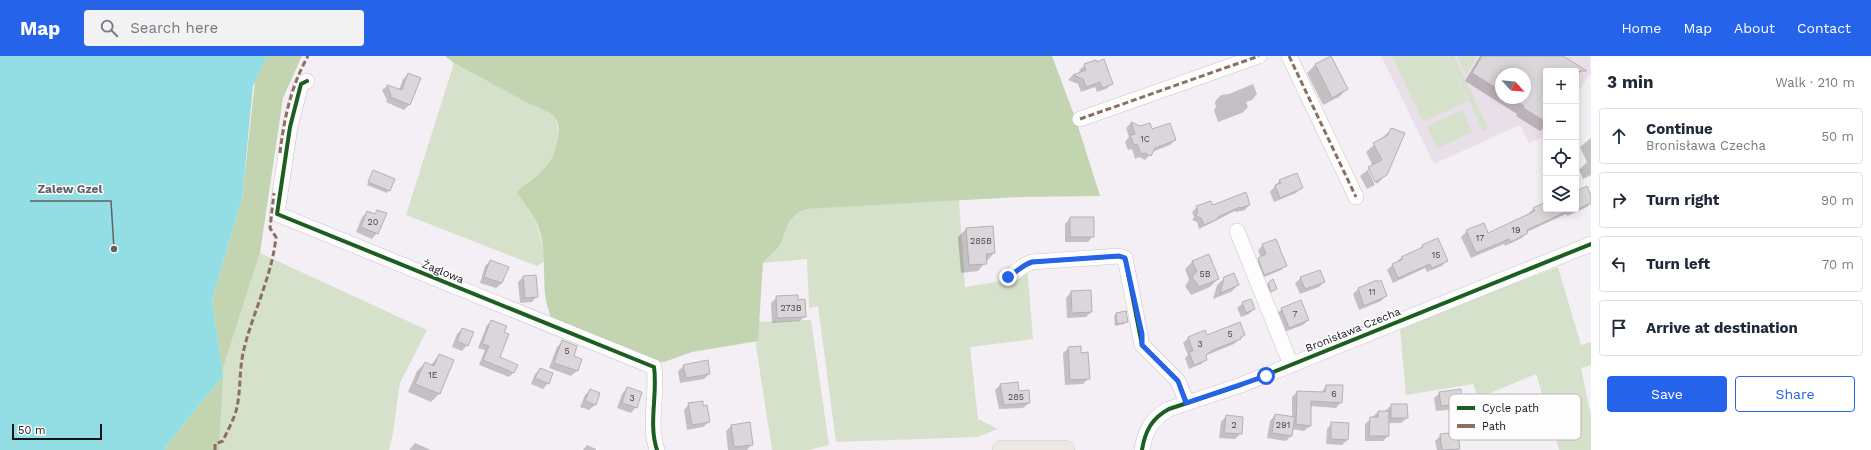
<!DOCTYPE html>
<meta charset="utf-8">
<style>
body{margin:0;font-family:"Work Sans",sans-serif;background:#f2f2f3;color:#1f2937}
.controls{position:absolute;right:12px;top:12px;display:grid;overflow:hidden;border-radius:4px;box-shadow:0 2px 10px #0003}
.controls button{width:36px;height:36px;display:grid;place-items:center;padding:0;border:0;border-bottom:1px solid #e0e1e3;background:#fff;color:#1f2937;font:20px sans-serif}
.compass{position:absolute;left:1495px;top:12px;width:36px;height:36px;border-radius:50%;background:#fff;box-shadow:0 2px 10px #0003;rotate:116deg}
.scale{position:absolute;left:12px;bottom:10px;width:90px;box-sizing:border-box;padding-left:4px;border:2px solid #151316;border-top:0;font-size:11px;line-height:14px;white-space:nowrap;color:#151316;-webkit-text-stroke:3px #fefdfe;paint-order:stroke}
.stop{position:absolute;width:12px;height:12px;margin:-9px;border:3px solid #2563eb;border-radius:50%;background:#fff}
.stop.end{background:#2563eb;border-color:#fff;box-shadow:0 1px 4px #0008}
.list{margin:0;padding:0;list-style:none}
h2{display:flex;justify-content:space-between;align-items:center;height:52px;margin:0;padding:0 16px;font-size:17px}
h2 small{font-size:13px;font-weight:400;color:#747a83}
.list li{display:grid;grid-template-columns:26px 1fr auto;gap:12px;align-items:center;box-sizing:border-box;height:56px;margin:0 8px 8px;padding:0 8px;border:1px solid #e0e1e3;border-radius:4px}
.list b{display:block;font-size:15px;white-space:nowrap}
.list p{margin:0;font-size:13px;white-space:nowrap;color:#747a83}
.list em{font-size:13px;font-style:normal;color:#747a83}
.actions{display:flex;gap:8px;padding:12px 16px}
.actions a{flex:1;padding:9px 0;border:1px solid #2563eb;border-radius:4px;text-align:center;font-size:14px;color:#2563eb}
.actions .main{background:#2563eb;color:#fff}
.icon{flex:none;width:22px;height:22px;fill:none;stroke:currentColor;stroke-width:2;stroke-linecap:round;stroke-linejoin:round}
.map{position:relative;flex:none;width:1591px;height:394px;overflow:hidden}
header{display:flex;align-items:center;gap:24px;box-sizing:border-box;height:56px;padding:0 20px;background:#2563eb;color:#fff}
header strong{font-size:19px}
nav{display:flex;gap:22px;margin-inline-start:auto;font-size:14px}
.search{width:280px;height:36px;background:#f2f2f3;display:flex;align-items:center;gap:10px;box-sizing:border-box;padding:0 14px;border-radius:4px;color:#747a83;font-size:15px}
main{display:flex}
aside{flex:1;background:#fff}
.map>svg:first-child{display:block}
.built{fill:#e8dfe8;fill-rule:evenodd}
.green{fill:#d6e1cb}
.forest{fill:#c2d4b0}
.water{fill:#93dee4}
.shadow{fill:#0003;fill-rule:evenodd}
.building{fill:#dbd6da;stroke:#b4b1b4}
.lines{fill:none;stroke-linecap:round;stroke-linejoin:round}
.minor-casing{stroke:#c8c5c8;stroke-width:16}
.major-casing{stroke:#cccacc;stroke-width:20}
.minor{stroke:#fdfdfd;stroke-width:15}
.major{stroke:#ede9e2;stroke-width:19}
.quiet{stroke:#8d6e63;stroke-width:3;stroke-dasharray:6 3;stroke-linecap:butt}
.cycleway-casing{stroke:#fefdfe;stroke-width:6}
.cycleway{stroke:#1b5e20;stroke-width:4}
.route{stroke:#2563eb;stroke-width:5}
.labels{text-anchor:middle;dominant-baseline:central;stroke-width:3;stroke-linejoin:round;paint-order:stroke}
.number-label{font-size:9px;fill:#484548}
.street-label{font-size:11px;fill:#151316;stroke:#fefdfe}
.key{fill:#fefdfe;stroke:#b8b7b8;stroke-width:1}
.key-label{font-size:11px;fill:#151316}
.leader{fill:none;stroke:#636064;stroke-width:1.5}
.callout-dot{fill:#636064;stroke:#fefdfe;stroke-width:1.5}
.callout-label{font-size:12px;text-anchor:middle;font-weight:bold;fill:#636064;stroke:#fefdfe;stroke-width:3;stroke-linejoin:round;paint-order:stroke}
</style>
<header>
<strong>Map</strong>
<div class="search"><svg class="icon" aria-label="search" viewBox="0 0 24 24"><circle cx="10" cy="10" r="6"/><path d="M15 15l6 6"/></svg>Search here</div>
<nav><a>Home</a><a>Map</a><a>About</a><a>Contact</a></nav>
</header>
<main>
<div class="map">
<svg width="1591" height="394" viewBox="0 0 1591 394">
<rect width="100%" height="100%" fill="#f4eff4"/>
<path class="built" d="M1381 0H1590L1591 16 1576 39V15H1546V80L1529 87 1520 69 1434 108ZM1501 18H1525V42H1501Z"/>
<path class="green" d="M1392 0H1447L1468 45 1423 66Z
M1448 0H1454L1488 72 1483 75Z
M1457 0H1477L1466 19Z
M454 7 532 49 550 57 557 64 558 79 557 90 552 102 544 113 527 126 522 145C538 162 541 182 545 205L537 210 406 159Z
M1462 54 1472 76 1437 93 1427 70Z
M959 144 965 231 1015 223 1027 210 1033 283 970 291 978 363 998 373 977 381 836 386 818 250 809 252 807 203 763 207C768 201 776 195 780 189 790 171 786 161 807 153Z
M260 197 427 274 400 327 392 383 389 394H219L222 315Z
M1558 211 1581 289 1591 286V309L1581 312 1591 360V394H1559L1536 318 1478 342 1473 328 1406 339 1400 274 1457 249Z
M811 264 829 389 809 394H772L756 290 759 266Z"/>
<path class="forest" d="M267 0H302L283 42 260 197 222 315 212 243 242 143 255 25Z
M446 0H1052L1077 67 1100 140 1020 141 807 153C786 161 789 171 780 189 776 195 768 201 763 207L758 285 692 296 664 306 654 307 552 265C550 258 547 251 546 244 542 220 547 196 539 173 534 158 524 149 517 136 528 125 544 116 552 102 556 93 562 72 556 63 550 55 539 53 530 48 505 35 480 21 454 7L446 1Z
M223 320 219 394H165L166 390Z"/>
<path class="water" d="M0 0H267L253 30 242 143 212 243 223 320 166 390 165 394H0Z"/>
<path class="shadow" d="M1480 0H1562L1582 13 1576 23V15H1546V70L1540 75 1516 60 1517 58 1465 25ZM1501 18H1525V42H1501Z
M1331 1 1347 33 1339 41 1323 49 1307 17 1315 9Z
M1085 9 1112 28 1106 33 1097 36 1095 31 1081 36 1078 28 1068 24 1073 19 1080 17 1079 14Z
M408 18 409 49 404 54 386 46 387 44 382 34 387 30 399 34 403 23Z
M1253 28 1257 38 1252 44 1246 46 1248 51 1242 57 1218 66 1214 54 1216 51 1215 47 1216 44 1221 39 1229 38Z
M1131 67 1151 74 1175 84 1170 89 1152 96 1145 104 1139 101 1135 103 1132 93 1128 94 1125 86 1129 81 1126 72Z
M1391 74 1386 119 1377 128 1370 114H1368L1375 129 1367 133 1360 120 1373 110 1366 96Z
M1591 82V119L1583 123 1579 114 1587 106 1580 91Z
M373 115 389 134 387 137 367 129Z
M1280 124 1301 132 1296 137 1274 146 1270 136Z
M1576 136 1591 142V147L1587 151 1567 160 1566 158 1527 176 1522 182 1505 190 1504 188 1471 202 1461 181 1467 175 1488 179 1529 159 1528 158 1533 153 1546 147V153H1576Z
M1249 149 1245 154 1236 156 1235 155 1199 173 1197 166 1192 164 1194 161 1192 156 1197 151Z
M378 155 377 177 372 183 356 176 362 161 368 156 374 159Z
M1070 162 1093 180 1088 186H1065V168Z
M966 173 994 197 978 215 961 217 958 181Z
M1263 189 1286 209 1281 214 1260 223 1254 208 1261 202 1258 194Z
M1422 190 1447 204 1442 210 1427 216 1425 212 1393 227 1387 214 1402 201 1418 194Z
M490 205 502 227 496 232 480 227 485 210Z
M1193 205 1218 223 1210 231 1191 239 1185 230 1189 224 1185 213Z
M523 221 537 240 532 246 520 247 518 226Z
M1225 222 1238 229 1231 236 1213 243 1217 229Z
M1301 222 1324 226 1319 231 1300 238 1295 227Z
M1377 225 1386 240 1381 245 1359 254 1353 238 1358 233Z
M1268 228 1276 233 1269 237 1266 230Z
M1090 235 1091 256 1086 261 1067 262 1066 242 1071 236Z
M777 241 797 245 805 260 800 265 772 267 771 247Z
M1243 247 1254 253 1249 258 1241 261 1237 252Z
M1282 253 1308 264 1303 269 1284 276 1276 258Z
M1125 256 1127 265 1124 268 1115 270 1114 260 1116 258Z
M492 265 503 277 498 302 514 316 509 321 479 309 485 294 478 292 487 269Z
M462 273 467 289 462 295 452 291 457 278Z
M1204 276 1206 281 1244 279 1234 288 1207 299 1205 300 1206 303 1201 308 1189 313 1185 302 1188 299 1183 287 1188 282Z
M562 286 573 301 581 304 577 315 571 320 549 312 557 291Z
M1069 292 1080 298 1088 323 1083 328 1065 329 1063 297Z
M439 299 452 305 439 338 431 346 408 336 417 315 425 307 431 309Z
M684 310 709 318 704 323 680 327 678 315Z
M540 313 548 327 543 333 531 328 535 318Z
M1000 329 1018 336 1029 347 1023 352 999 353 995 334Z
M1326 330 1341 346 1336 352 1310 350V370L1304 375 1292 373 1291 380 1286 385 1267 382 1270 365 1275 359 1292 362V341L1297 336 1321 337Z
M627 332 636 351 631 357 617 352 622 338Z
M590 334 599 338 595 349 589 354 580 351 585 339Z
M1440 337 1461 348 1456 353 1436 355 1434 342Z
M689 348 709 366 703 371 687 374 684 354Z
M1392 349 1407 362 1401 367H1388V380L1383 385H1365V368L1378 356H1386V354Z
M1226 360 1241 377 1235 383 1219 382 1221 366Z
M749 367 752 388 747 394H728L726 375 731 370Z
M1332 367 1347 384 1342 389 1326 388 1327 373Z
M1441 379 1459 392 1458 394H1437L1435 385Z
M415 387 431 394H409Z
M587 389 596 393V394H583Z"/>
<path class="building" d="M1331 0 1348 33 1332 42 1315 8Z
M1482 0H1563L1587 15H1546V66L1523 52 1524 50 1512 42H1525V18H1501V35L1472 17Z
M1104 3 1113 28 1102 32 1100 26 1086 31 1083 23 1073 19 1086 14 1084 8 1096 4 1097 6Z
M408 17 421 22 410 49 390 41 391 39 387 29 402 34Z
M1131 66 1140 70 1150 67 1152 73 1170 67 1176 84 1155 92 1151 100 1145 97 1141 98 1137 88 1134 89 1130 79 1135 78Z
M1391 72 1405 77 1387 119 1375 126 1368 111 1382 104 1373 87 1388 79Z
M373 114 395 123 390 135 368 126Z
M1297 117 1303 132 1280 142 1275 129 1281 127 1279 124Z
M1587 130 1591 140V147L1576 154V135Z
M1246 136 1250 149 1240 152V151L1218 161V163L1204 169 1201 162 1196 160 1198 155 1196 150 1211 145 1213 149Z
M1546 146V153H1572L1527 174 1528 177 1511 186 1509 183 1476 197 1466 174 1484 167 1488 177 1535 155 1533 152Z
M377 154 387 157 378 178 361 171 367 155 375 158Z
M1070 161H1094V181H1070Z
M993 170 995 197 986 198 987 208 969 209 966 172Z
M1438 182 1448 205 1432 212 1430 208 1398 222 1392 208 1403 203 1401 201 1423 191 1422 189Z
M1276 183 1287 210 1264 219 1258 202 1266 198 1262 188Z
M1209 198 1219 223 1199 231 1192 221 1197 215 1192 205Z
M490 204 509 211 502 227 484 221Z
M1320 214 1325 226 1305 233 1300 221Z
M1234 217 1239 229 1220 237 1224 221Z
M536 219 538 241 525 242 523 220Z
M1273 223 1277 233 1271 236 1268 227Z
M1377 224 1378 226 1381 224 1387 240 1364 250 1358 232Z
M1091 234 1092 256 1072 257 1071 235Z
M798 239V244L805 243 806 261 777 262 776 240Z
M1251 243 1255 253 1246 257 1242 246Z
M1301 244 1309 264 1289 272 1281 252Z
M1126 255 1128 266 1117 268 1116 257Z
M491 264 507 270 504 276 509 278 500 301 518 309 514 317 483 304 489 290 482 288Z
M1240 266 1245 279 1240 282 1241 283 1213 294 1206 299 1207 304 1194 309 1189 296 1193 295 1188 281 1205 274 1207 279Z
M462 272 474 276 468 290 457 285Z
M562 284 577 290 574 300 582 303 578 315 554 307Z
M1081 290V297L1088 296 1090 323 1070 324 1068 291Z
M439 298 454 304 440 338 415 328 425 306 434 310Z
M708 304 710 318 686 322 683 309Z
M540 312 553 317 549 328 535 322Z
M1018 326 1019 335 1029 334 1030 347 1004 349 1000 328Z
M1326 329H1343L1342 347 1311 345V370L1296 368 1297 335 1325 336Z
M627 331 642 336 637 352 622 347Z
M590 333 600 337 596 349 585 345Z
M1461 333 1462 348 1441 350 1439 336Z
M703 345V350L707 349 710 366 692 369 688 347Z
M1391 348H1407L1408 362H1391Z
M1378 355H1389V380H1369L1370 361H1378Z
M1275 358 1295 361 1292 380 1272 377Z
M1226 359 1243 361 1242 378 1224 377Z
M750 366 753 389 734 391 731 369Z
M1331 366 1349 367 1348 384 1331 383Z
M1458 376 1460 393 1442 394 1440 378Z"/>
<g class="lines">
<g class="minor-casing">
<path id="minor" d="M1289 0 1356 141
M307 25 301 28 290 71 277 158 654 311C658 338 648 367 657 394
M1080 63 1259 0
M1237 175 1291 309
M1008 221C1017 216 1022 209 1032 206L1119 200 1125 202 1142 289 1178 325 1187 347
M1142 394C1145 375 1152 362 1169 353L1241 329 1591 188"/>
</g>
<g class="major-casing">
<path id="major" d="M1002 394H1065"/>
</g>
<use href="#minor" class="minor"/>
<use href="#major" class="major"/>
<path class="quiet" d="M1289 0 1356 141
M1080 63 1259 0
M280 97C284 63 291 30 308 0
M215 394V388L223 385C227 375 235 362 237 351 241 332 239 312 244 293 253 256 272 220 276 181L270 172 274 137"/>
<g class="cycleway-casing">
<path id="cycleway" d="M307 25 301 28 290 71 277 158 654 311C658 338 648 367 657 394
M1008 221C1017 216 1022 209 1032 206L1119 200 1125 202 1142 289 1178 325 1187 347
M1142 394C1145 375 1152 362 1169 353L1241 329 1591 188"/>
</g>
<use href="#cycleway" class="cycleway"/>
</g>
<g class="lines">
<path class="route" d="M1008 221C1017 216 1022 209 1032 206L1119 200 1125 202 1142 278V289L1178 325 1186 347 1266 320"/>
</g>
<g class="labels">
<g class="number-label">
<text x="1145" y="83">1C</text>
<text x="373" y="166">20</text>
<text x="1516" y="174">19</text>
<text x="1480" y="182">17</text>
<text x="981" y="185">285B</text>
<text x="1436" y="199">15</text>
<text x="1205" y="218">5B</text>
<text x="1372" y="236">11</text>
<text x="791" y="252">273B</text>
<text x="1295" y="258">7</text>
<text x="1230" y="278">5</text>
<text x="1200" y="288">3</text>
<text x="567" y="295">5</text>
<text x="433" y="319">1E</text>
<text x="1334" y="338">6</text>
<text x="1016" y="341">285</text>
<text x="632" y="342">3</text>
<text x="1234" y="369">2</text>
<text x="1283" y="369">291</text>
</g>
<g class="street-label">
<text transform="translate(443 216) rotate(22)">Żaglowa</text>
<text transform="translate(1353 274) rotate(-22)">Bronisława Czecha</text>
</g>
</g>
<rect x="1449" y="338" width="132" height="46" rx="6" class="key"/>
<rect x="1457" y="350" width="18" height="4" fill="#1b5e20"/>
<rect x="1457" y="368" width="18" height="4" fill="#8d6e63"/>
<g class="key-label">
<text x="1482" y="356">Cycle path</text>
<text x="1482" y="374">Path</text>
</g>
<path class="leader" d="M114 193L111 145H30"/>
<circle class="callout-dot" cx="114" cy="193" r="4"/>
<g class="callout-label">
<text x="70" y="137">Zalew Gzel</text>
</g>
</svg>
<div class="controls">
<button>+</button>
<button>−</button>
<button><svg class="icon" aria-label="locate" viewBox="0 0 24 24"><circle cx="12" cy="12" r="6"/><path d="M12 2v4M12 18v4M2 12h4M18 12h4"/></svg></button>
<button><svg class="icon" aria-label="layers" viewBox="0 0 24 24"><path d="M12 4l9 5-9 5-9-5zM3 14l9 5 9-5"/></svg></button>
</div>
<svg class="compass" viewBox="-18 -18 36 36"><path d="M0-13l5 13h-10z" fill="#e53935"/><path d="M0 13l5-13h-10z" fill="#747a83"/></svg>
<div class="scale">50 m</div>
<div class="stop" style="left:1266px;top:320px"></div>
<div class="stop end" style="left:1008px;top:221px"></div>
</div>
<aside>
<h2>3 min<small>Walk · 210 m</small></h2>
<ul class="list">
<li><svg class="icon" aria-label="ahead" viewBox="0 0 24 24"><path d="M12 20V5M6 11l6-6 6 6"/></svg><div><b>Continue</b><p>Bronisława Czecha</p></div><em>50 m</em></li>
<li><svg class="icon" aria-label="right" viewBox="0 0 24 24"><path d="M7 20v-9h11M14 6l5 5-5 5"/></svg><div><b>Turn right</b></div><em>90 m</em></li>
<li><svg class="icon" aria-label="left" viewBox="0 0 24 24"><path d="M17 20v-9H6M10 6l-5 5 5 5"/></svg><div><b>Turn left</b></div><em>70 m</em></li>
<li><svg class="icon" aria-label="arrive" viewBox="0 0 24 24"><path d="M6 21V4h12l-3 4 3 4H6"/></svg><div><b>Arrive at destination</b></div></li>
</ul>
<div class="actions"><a class="main">Save</a><a>Share</a></div>
</aside>
</main>
